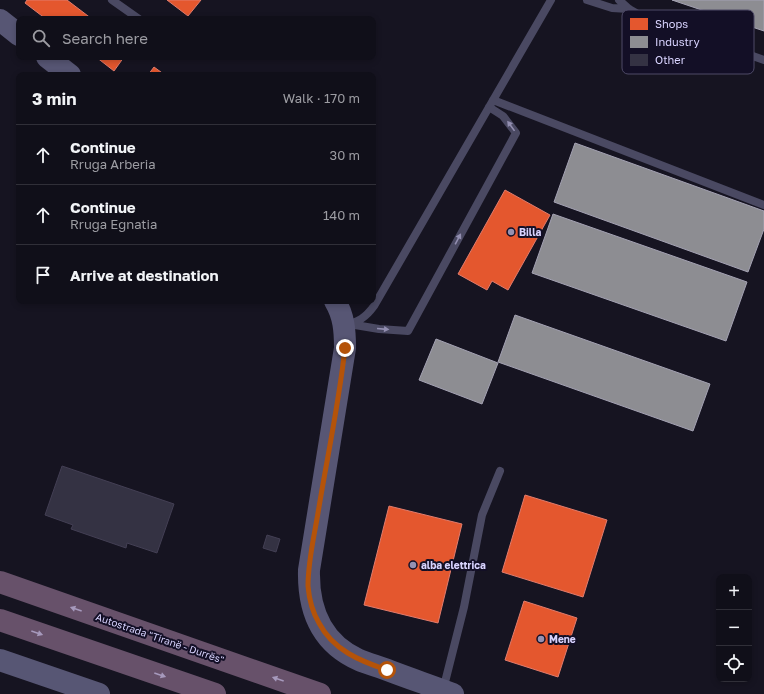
<!DOCTYPE html>
<meta charset="utf-8">
<style>
body{margin:0;font-family:"Golos Text",sans-serif;background:#191822;color:#f1f3f6}
.controls{position:absolute;right:12px;bottom:12px;display:grid;overflow:hidden;border-radius:8px;box-shadow:0 2px 6px #0003}
.controls button{width:36px;height:36px;display:grid;place-items:center;padding:0;border:0;border-bottom:1px solid #302f38;background:#100f19;color:#f1f3f6;font:20px sans-serif}
.stop{position:absolute;width:12px;height:12px;margin:-9px;border:3px solid #b45309;border-radius:50%;background:#fff}
.stop.end{background:#b45309;border-color:#fff;box-shadow:0 1px 4px #0008}
.list{margin:0;padding:0;list-style:none}
h2{display:flex;justify-content:space-between;align-items:center;height:52px;margin:0;padding:0 16px;font-size:17px}
h2 small{font-size:13px;font-weight:400;color:#9c9ca2}
.list li{display:grid;grid-template-columns:26px 1fr auto;gap:12px;align-items:center;box-sizing:border-box;height:60px;padding:0 16px;border-top:1px solid #302f38}
.list b{display:block;font-size:15px;white-space:nowrap}
.list p{margin:0;font-size:13px;white-space:nowrap;color:#9c9ca2}
.list em{font-size:13px;font-style:normal;color:#9c9ca2}
.icon{flex:none;width:22px;height:22px;fill:none;stroke:currentColor;stroke-width:2;stroke-linecap:round;stroke-linejoin:round}
.map{position:relative;flex:none;width:764px;height:694px;overflow:hidden}
.search{position:absolute;background:#100f19;box-shadow:0 2px 6px #0003;left:16px;top:16px;width:360px;height:44px;display:flex;align-items:center;gap:10px;box-sizing:border-box;padding:0 14px;border-radius:8px;color:#9c9ca2;font-size:15px}
.panel{position:absolute;background:#100f19;box-shadow:0 2px 6px #0003;left:16px;top:72px;width:360px;height:232px;border-radius:8px}
.map>svg:first-child{display:block}
.shops{fill:#e4572e;stroke:#e17c6d}
.industry{fill:#8d8d92;stroke:#a4a2b3}
.building{fill:#343243;stroke:#433f54}
.lines{fill:none;stroke-linecap:round;stroke-linejoin:round}
.lane{stroke:#4a4962;stroke-width:8}
.secondary{stroke:#575674;stroke-width:22}
.highway{stroke:#67516a;stroke-width:22}
.oneway{fill:#928eb0}
.oneway2{fill:#a699bc}
.route{stroke:#b45309;stroke-width:5}
.poi-dot{fill:#9591b1;stroke:#130f26;stroke-width:1.5}
.labels{text-anchor:middle;dominant-baseline:central;stroke-width:4;stroke-linejoin:round;paint-order:stroke}
.poi-label{font-size:10px;font-weight:bold;fill:#d9d4ff;stroke:#130f26;text-anchor:start}
.street-label{font-size:10px;fill:#d9d4ff;stroke:#130f26}
.key{fill:#130f26;stroke:#4e4a67;stroke-width:1}
.key-label{font-size:11px;fill:#d9d4ff}
</style>
<div class="map">
<svg width="764" height="694" viewBox="0 0 764 694">
<rect width="100%" height="100%" fill="#161421"/>
<path class="shops" d="M27 0H67L92 19H46L25 3Z
M167 0H201L188 16Z
M96 57H124L114 71Z
M154 67 165 75H148Z
M505 190 550 215 508 290 492 281 487 290 458 274Z
M525 495 607 520 583 597 502 572Z
M389 506 462 524 438 623 364 605Z
M524 601 577 618 558 677 505 660Z"/>
<path class="industry" d="M672 0H764V31Z
M575 143 764 211V229L748 272 554 202Z
M553 214 747 282 726 341 532 273Z
M515 315 710 384 693 431 498 362Z
M436 339 498 363 482 404 419 380Z"/>
<path class="building" d="M62 466 174 504 157 553 127 543 126 548 71 529 73 525 45 515Z
M267 535 280 539 276 552 263 548Z"/>
<g class="lines">
<path class="lane" d="M112 0 139 19
M587 0 612 8 629 9
M619 0 629 9 643 17 764 60
M493 100 764 205
M345 324C358 323 366 317 374 306L551 0
M349 324 379 329 408 331 516 133 503 116 489 107
M443 690 464 607 482 515 500 471"/>
<path class="secondary" d="M0 20 19 35
M47 57 70 75
M335 301C344 316 345 331 345 348L309 570C308 610 321 643 359 660 369 664 380 667 390 671 411 679 432 686 453 694
M0 660 99 694"/>
<path class="highway" d="M0 582 320 694
M0 620 215 694"/>
</g>
<defs><path id="oneway-solid" d="M-6-.8H1V-3.2L6.5 0L1 3.2V.8H-6Z"/></defs>
<g class="oneway">
<use href="#oneway-solid" transform="translate(511 126) rotate(-126)"/>
<use href="#oneway-solid" transform="translate(458 239) rotate(-62)"/>
<use href="#oneway-solid" transform="translate(383 329) rotate(5)"/>
</g>
<g class="oneway2">
<use href="#oneway-solid" transform="translate(76 609) rotate(-161)"/>
<use href="#oneway-solid" transform="translate(37 633) rotate(19)"/>
<use href="#oneway-solid" transform="translate(160 675) rotate(19)"/>
<use href="#oneway-solid" transform="translate(278 679) rotate(-161)"/>
</g>
<g class="lines">
<path class="route" d="M345 348C339 403 327 458 318 513 314 537 308 561 308 586 309 598 313 613 319 623 333 650 360 661 387 670"/>
</g>
<g class="poi-dot">
<circle cx="511" cy="232" r="4"/>
<circle cx="413" cy="565" r="4"/>
<circle cx="541" cy="639" r="4"/>
</g>
<g class="labels">
<g class="poi-label">
<text x="519" y="232">Billa</text>
<text x="421" y="565">alba elettrica</text>
<text x="549" y="639">Mene</text>
</g>
<g class="street-label">
<text transform="translate(160 638) rotate(19)">Autostrada "Tiranë - Durrës"</text>
</g>
</g>
<rect x="622" y="10" width="132" height="64" rx="6" class="key"/>
<rect x="630" y="18" width="18" height="12" fill="#e4572e"/>
<rect x="630" y="36" width="18" height="12" fill="#8d8d92"/>
<rect x="630" y="54" width="18" height="12" fill="#343243"/>
<g class="key-label">
<text x="655" y="28">Shops</text>
<text x="655" y="46">Industry</text>
<text x="655" y="64">Other</text>
</g>
</svg>
<div class="controls">
<button>+</button>
<button>−</button>
<button><svg class="icon" aria-label="locate" viewBox="0 0 24 24"><circle cx="12" cy="12" r="6"/><path d="M12 2v4M12 18v4M2 12h4M18 12h4"/></svg></button>
</div>
<div class="stop" style="left:387px;top:670px"></div>
<div class="stop end" style="left:345px;top:348px"></div>
<div class="search"><svg class="icon" aria-label="search" viewBox="0 0 24 24"><circle cx="10" cy="10" r="6"/><path d="M15 15l6 6"/></svg>Search here</div>
<section class="panel">
<h2>3 min<small>Walk · 170 m</small></h2>
<ul class="list">
<li><svg class="icon" aria-label="ahead" viewBox="0 0 24 24"><path d="M12 20V5M6 11l6-6 6 6"/></svg><div><b>Continue</b><p>Rruga Arberia</p></div><em>30 m</em></li>
<li><svg class="icon" aria-label="ahead" viewBox="0 0 24 24"><path d="M12 20V5M6 11l6-6 6 6"/></svg><div><b>Continue</b><p>Rruga Egnatia</p></div><em>140 m</em></li>
<li><svg class="icon" aria-label="arrive" viewBox="0 0 24 24"><path d="M6 21V4h12l-3 4 3 4H6"/></svg><div><b>Arrive at destination</b></div></li>
</ul>
</section>
</div>
